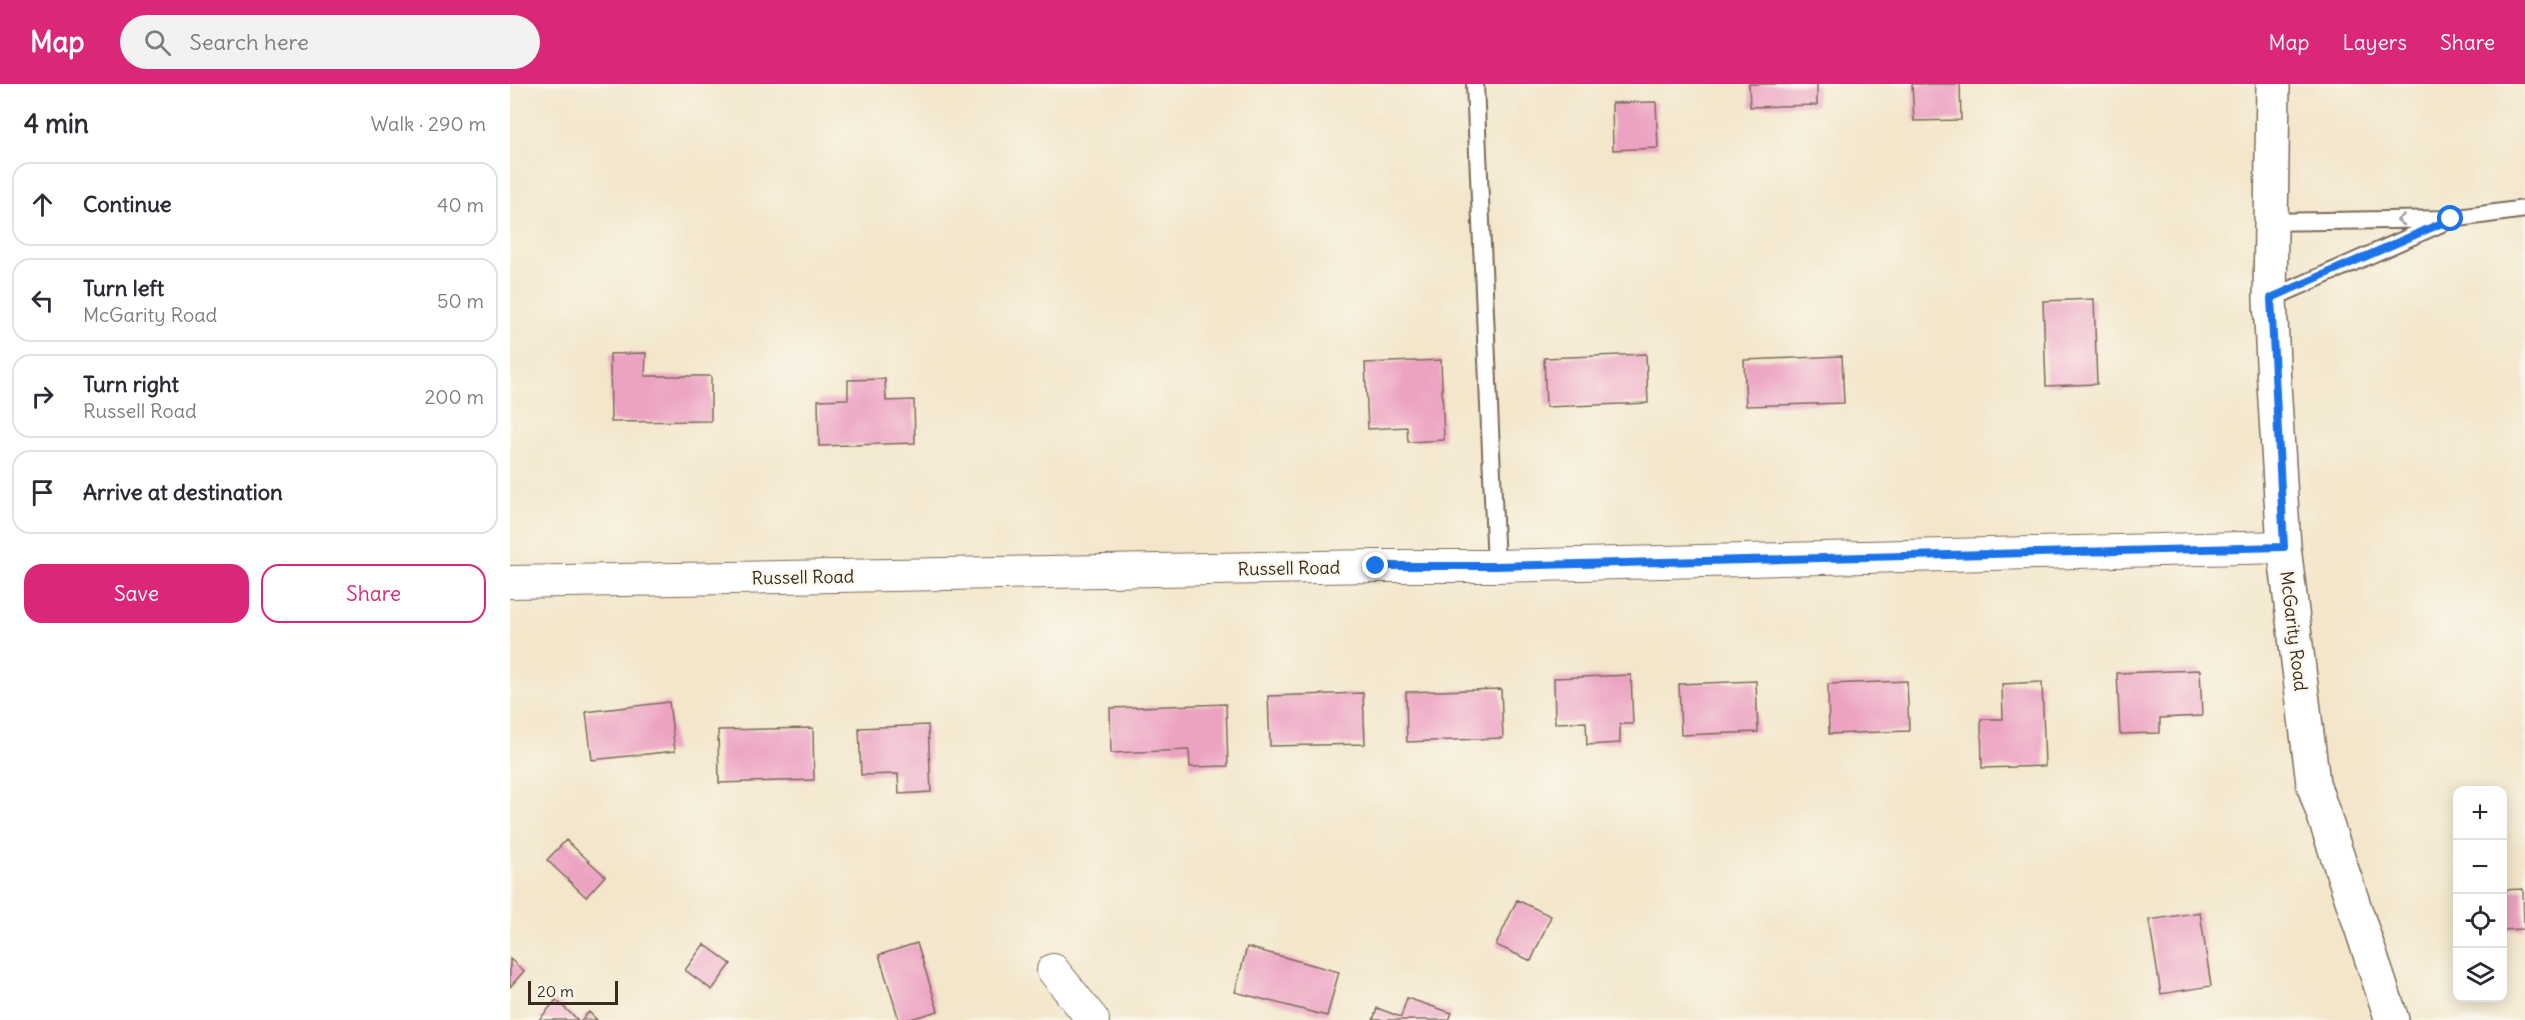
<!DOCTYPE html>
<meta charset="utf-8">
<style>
body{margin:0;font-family:Delius,sans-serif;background:#f2f2f3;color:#2b2b33}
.controls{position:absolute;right:18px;bottom:18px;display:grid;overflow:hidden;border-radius:12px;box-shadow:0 3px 15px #0003}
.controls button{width:54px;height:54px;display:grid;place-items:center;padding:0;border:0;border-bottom:2px solid #e1e1e2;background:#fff;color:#2b2b33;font:30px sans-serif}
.scale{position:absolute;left:18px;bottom:15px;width:90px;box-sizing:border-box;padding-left:6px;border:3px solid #3b2a1e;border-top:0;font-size:16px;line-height:21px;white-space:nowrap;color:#3b2a1e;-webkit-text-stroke:4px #fbf7ec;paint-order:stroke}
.stop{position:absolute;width:18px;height:18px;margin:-14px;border:4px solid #1a73e8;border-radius:50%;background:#fff}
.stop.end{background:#1a73e8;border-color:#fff;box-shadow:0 2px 6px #0008}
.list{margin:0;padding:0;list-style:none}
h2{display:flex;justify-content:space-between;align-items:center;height:78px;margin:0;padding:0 24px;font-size:26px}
h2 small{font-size:20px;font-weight:400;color:#7c7c81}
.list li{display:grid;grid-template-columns:39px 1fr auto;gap:18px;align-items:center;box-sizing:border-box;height:84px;margin:0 12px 12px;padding:0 12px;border:2px solid #e1e1e2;border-radius:18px}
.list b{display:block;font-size:22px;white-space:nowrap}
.list p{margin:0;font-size:20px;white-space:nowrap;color:#7c7c81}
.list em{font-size:20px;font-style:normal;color:#7c7c81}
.actions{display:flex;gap:12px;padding:18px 24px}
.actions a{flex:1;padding:14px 0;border:2px solid #db2777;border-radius:18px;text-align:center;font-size:21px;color:#db2777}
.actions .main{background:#db2777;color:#fff}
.icon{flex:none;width:33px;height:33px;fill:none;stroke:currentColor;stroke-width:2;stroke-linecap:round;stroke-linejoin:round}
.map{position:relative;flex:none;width:2015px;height:936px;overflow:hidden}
header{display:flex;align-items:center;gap:36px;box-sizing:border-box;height:84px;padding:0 30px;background:#db2777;color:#fff}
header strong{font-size:28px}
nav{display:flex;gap:33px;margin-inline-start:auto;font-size:21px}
.search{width:420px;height:54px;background:#f2f2f3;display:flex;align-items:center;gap:15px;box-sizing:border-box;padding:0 21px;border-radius:33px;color:#7c7c81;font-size:22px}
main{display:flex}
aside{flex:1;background:#fff}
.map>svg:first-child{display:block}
.building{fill:#eca3c2}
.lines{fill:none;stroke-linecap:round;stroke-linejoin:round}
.service-casing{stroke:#7b6c5b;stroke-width:20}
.minor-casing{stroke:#7b6c5b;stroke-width:34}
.tertiary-casing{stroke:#7b6c5b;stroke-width:36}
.service{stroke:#fff;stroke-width:16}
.minor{stroke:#fff;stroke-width:32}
.tertiary{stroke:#fff;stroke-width:33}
.oneway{stroke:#a79f9a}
.route{stroke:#1a73e8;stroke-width:8}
.labels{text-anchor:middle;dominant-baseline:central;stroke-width:5;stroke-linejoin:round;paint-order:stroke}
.street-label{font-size:18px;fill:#3b2a1e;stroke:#fbf7ec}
</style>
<header>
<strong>Map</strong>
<div class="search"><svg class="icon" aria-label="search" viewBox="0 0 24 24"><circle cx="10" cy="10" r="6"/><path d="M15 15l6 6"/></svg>Search here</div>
<nav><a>Map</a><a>Layers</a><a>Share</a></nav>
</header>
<main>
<aside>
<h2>4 min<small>Walk · 290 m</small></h2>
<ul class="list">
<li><svg class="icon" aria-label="ahead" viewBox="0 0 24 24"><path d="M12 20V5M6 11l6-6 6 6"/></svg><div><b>Continue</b></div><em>40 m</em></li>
<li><svg class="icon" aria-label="left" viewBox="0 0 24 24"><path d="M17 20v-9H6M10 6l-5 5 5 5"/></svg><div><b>Turn left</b><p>McGarity Road</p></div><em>50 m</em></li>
<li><svg class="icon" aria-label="right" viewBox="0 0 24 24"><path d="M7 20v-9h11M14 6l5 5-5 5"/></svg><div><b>Turn right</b><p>Russell Road</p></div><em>200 m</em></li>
<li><svg class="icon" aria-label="arrive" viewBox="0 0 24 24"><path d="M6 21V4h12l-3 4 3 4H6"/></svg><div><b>Arrive at destination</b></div></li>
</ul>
<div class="actions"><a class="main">Save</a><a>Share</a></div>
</aside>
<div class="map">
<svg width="2015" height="936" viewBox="0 0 2015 936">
<rect width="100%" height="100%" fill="#fbf7ec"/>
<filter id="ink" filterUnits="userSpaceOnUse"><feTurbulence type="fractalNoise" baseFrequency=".0167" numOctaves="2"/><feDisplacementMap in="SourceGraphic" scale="12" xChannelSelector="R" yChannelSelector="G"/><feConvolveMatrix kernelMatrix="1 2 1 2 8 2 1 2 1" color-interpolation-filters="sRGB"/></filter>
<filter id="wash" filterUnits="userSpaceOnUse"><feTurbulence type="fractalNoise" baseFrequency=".008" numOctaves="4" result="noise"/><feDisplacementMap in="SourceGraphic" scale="24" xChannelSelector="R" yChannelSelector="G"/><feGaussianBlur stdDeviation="1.35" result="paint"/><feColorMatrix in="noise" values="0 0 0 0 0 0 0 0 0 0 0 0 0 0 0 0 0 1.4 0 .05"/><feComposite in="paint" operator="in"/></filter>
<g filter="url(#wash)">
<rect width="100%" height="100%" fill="#f3e6cb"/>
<g id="blocks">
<path class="building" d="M1239 0H1307V21L1240 23Z
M1402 0H1450L1451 36 1404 37Z
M1146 18 1148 64 1103 66 1102 19Z
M1584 215 1587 300 1536 302 1533 217Z
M136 269 135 292H201V337L101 338 100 270Z
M1136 270 1138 319 1036 323 1034 274Z
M1332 272 1334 319 1236 322 1234 276Z
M931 276 934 356 898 358 897 343 858 345 855 279Z
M375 295 376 317 404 316 405 359 309 362 308 316 338 315V296Z
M1690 586 1692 632 1650 634V649L1610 650 1607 589Z
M1121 591 1123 640H1110V659L1077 661 1076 638 1045 639 1044 594Z
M1246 597 1248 648 1171 651 1169 600Z
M1397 597 1399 647 1319 650 1318 600Z
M1532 598 1535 682 1472 684 1471 635H1493L1492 600Z
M991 605 993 654 897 658 896 608Z
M853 609 855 660 760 662 758 612Z
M159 618 165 667 82 676 76 628Z
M716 620 718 682 680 683 679 666 601 669 600 624Z
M418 641 421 708 389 710 388 690 351 691 349 644Z
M303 644 304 696 209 699 208 646Z
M56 756 95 792 76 813 37 776Z
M2013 805 2014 845 1992 846V806Z
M1007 816 1041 832 1021 877 986 861Z
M1690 828 1701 902 1651 910 1639 836Z
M407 859 428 927 397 936H389L369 871Z
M194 860 221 880 202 906 175 886Z
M737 863 829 888 817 932 725 908Z
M0 875 14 887 0 903Z
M897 914 942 929 939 936H863L867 924 891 933Z
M46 916 68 936H29Z
M79 928 87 936H71Z"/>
</g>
</g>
<g filter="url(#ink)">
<use href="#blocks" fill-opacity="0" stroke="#7b6c5b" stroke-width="1.5"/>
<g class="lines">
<g class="service-casing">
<path id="service" d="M965 0 986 482
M1941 135 2015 125
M1760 138 1941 135 1760 215"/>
</g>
<g class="minor-casing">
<path id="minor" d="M0 498 866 482H986L1774 463
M543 886 583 936"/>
</g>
<g class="tertiary-casing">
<path id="tertiary" d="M1763 0 1760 215 1764 300 1774 463 1803 699 1882 936"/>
</g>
<use href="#service" class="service"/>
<use href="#minor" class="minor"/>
<use href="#tertiary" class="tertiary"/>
</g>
<defs><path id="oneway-chevron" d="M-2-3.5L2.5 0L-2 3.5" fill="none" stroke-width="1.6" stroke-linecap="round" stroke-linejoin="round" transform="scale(1.5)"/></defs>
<use class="oneway" href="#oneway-chevron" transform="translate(1891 136) rotate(179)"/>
</g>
<g class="lines" filter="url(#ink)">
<path class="route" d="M866 482H986L1774 463 1761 214 1941 135"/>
</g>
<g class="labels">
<g class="street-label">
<text transform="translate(779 484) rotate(-1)">Russell Road</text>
<text transform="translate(293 493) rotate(-1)">Russell Road</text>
<text transform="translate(1784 547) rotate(83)">McGarity Road</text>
</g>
</g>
</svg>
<div class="controls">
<button>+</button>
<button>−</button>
<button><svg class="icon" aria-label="locate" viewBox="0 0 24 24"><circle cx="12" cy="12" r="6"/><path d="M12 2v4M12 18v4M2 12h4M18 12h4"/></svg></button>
<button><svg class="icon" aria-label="layers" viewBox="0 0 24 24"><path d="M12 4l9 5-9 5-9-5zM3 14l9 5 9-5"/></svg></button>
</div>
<div class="scale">20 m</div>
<div class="stop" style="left:1941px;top:135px"></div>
<div class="stop end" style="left:866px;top:482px"></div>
</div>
</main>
